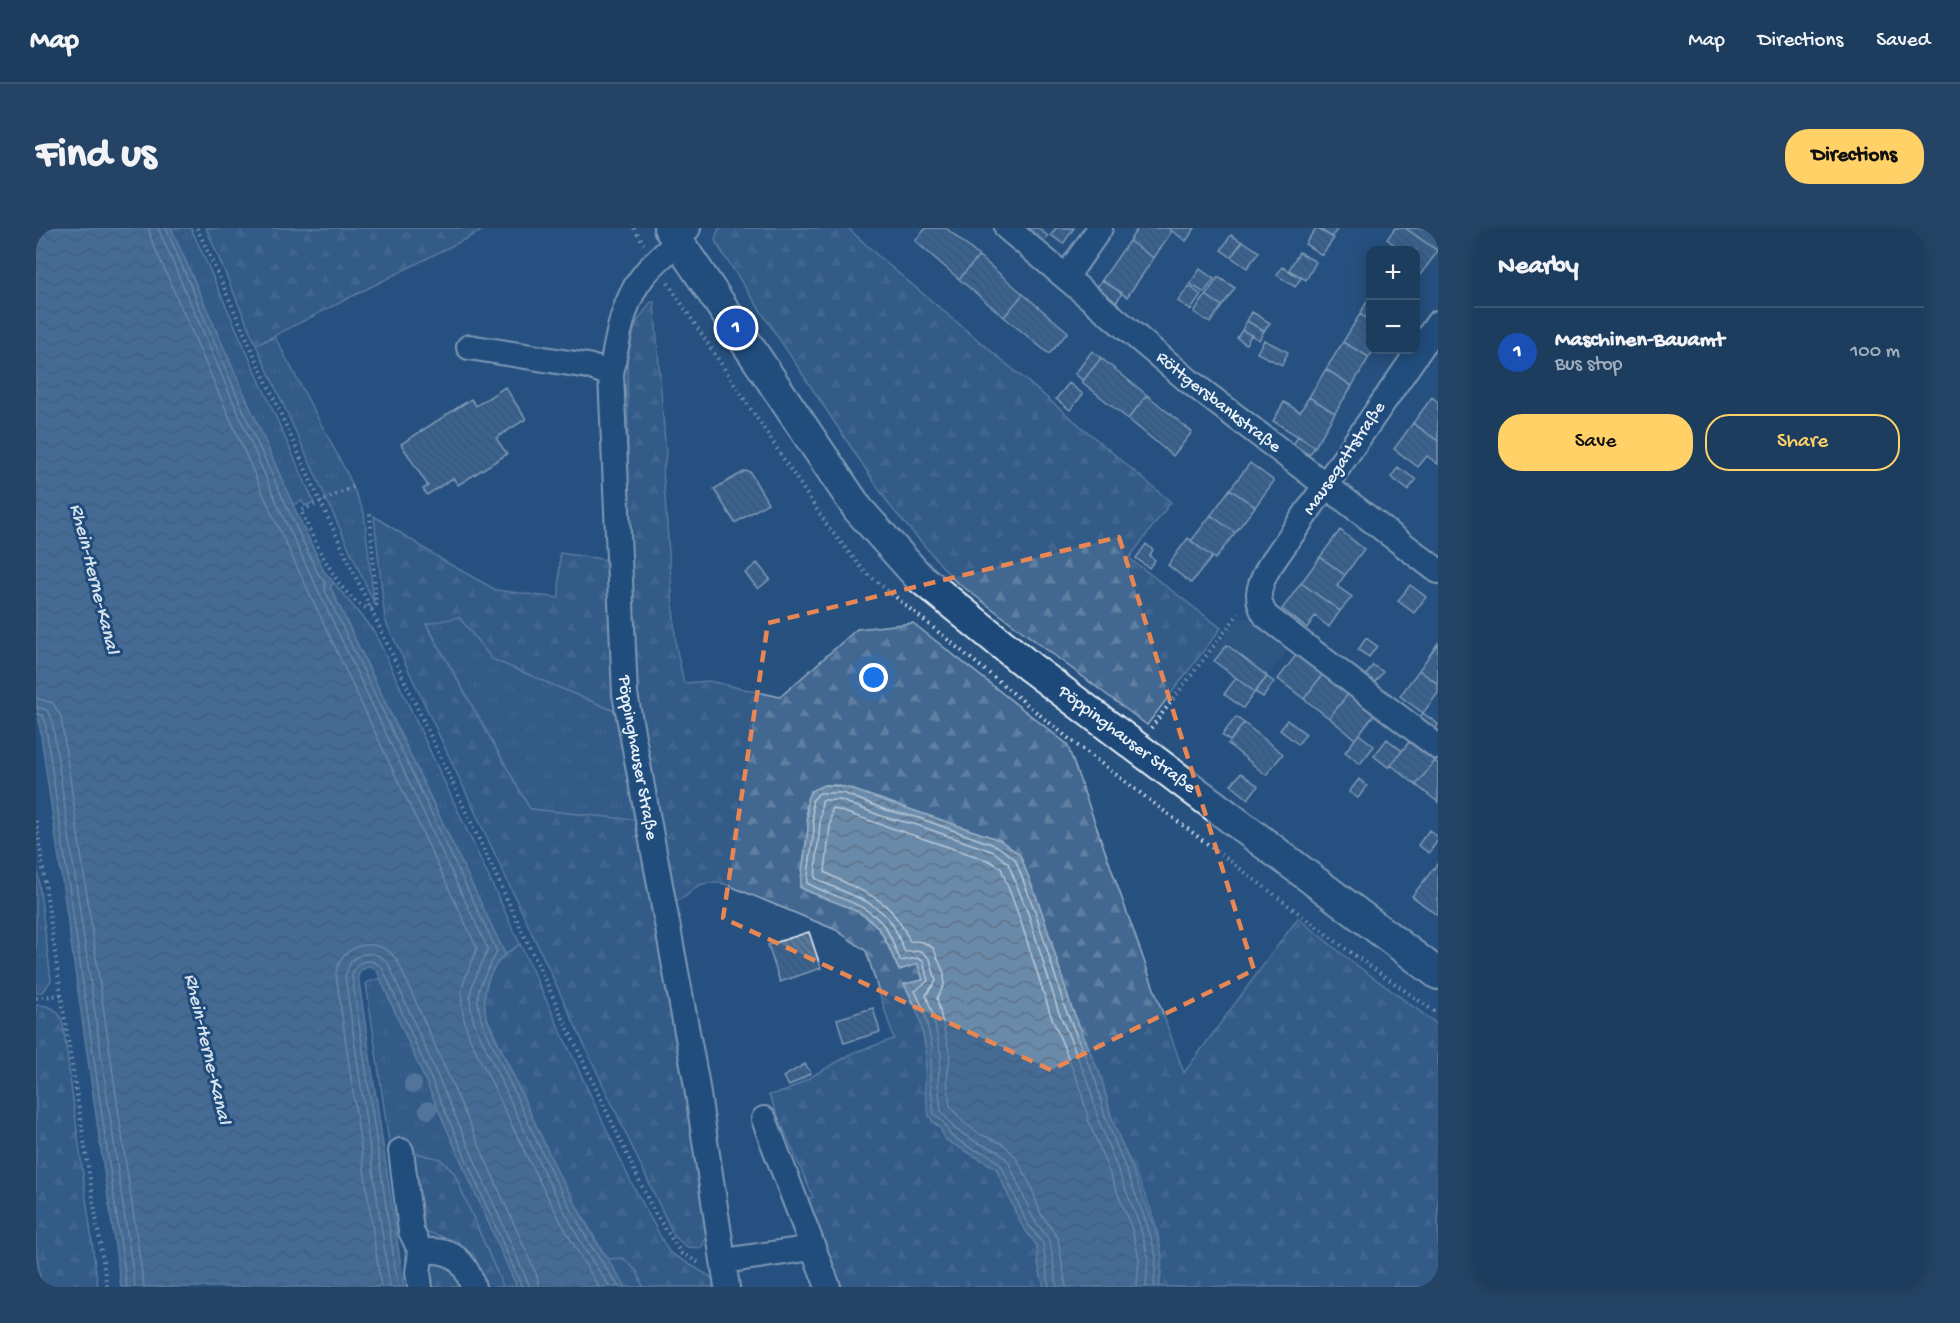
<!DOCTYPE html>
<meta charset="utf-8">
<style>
body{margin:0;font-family:"Gochi Hand",sans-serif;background:#254465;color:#f1f3f6}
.controls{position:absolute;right:18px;top:18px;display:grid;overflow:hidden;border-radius:12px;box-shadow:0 3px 15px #0003}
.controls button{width:54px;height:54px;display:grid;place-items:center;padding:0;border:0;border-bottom:2px solid #3b5674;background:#1d3d5f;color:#f1f3f6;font:30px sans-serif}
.you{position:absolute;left:838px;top:450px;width:21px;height:21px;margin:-15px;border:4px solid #fff;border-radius:50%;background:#1a73e8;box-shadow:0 0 0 9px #1a73e833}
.badge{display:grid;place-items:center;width:39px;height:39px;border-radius:50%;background:#ffd166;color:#fff;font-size:20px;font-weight:700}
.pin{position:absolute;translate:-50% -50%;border:3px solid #fff;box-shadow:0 2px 6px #0006}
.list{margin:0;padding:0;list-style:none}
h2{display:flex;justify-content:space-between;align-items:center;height:78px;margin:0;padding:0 24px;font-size:26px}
h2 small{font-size:20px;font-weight:400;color:#a0aebd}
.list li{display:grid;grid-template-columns:39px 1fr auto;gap:18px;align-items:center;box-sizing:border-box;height:90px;padding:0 24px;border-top:2px solid #3b5674}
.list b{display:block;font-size:22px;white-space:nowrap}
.list p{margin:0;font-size:20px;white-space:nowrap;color:#a0aebd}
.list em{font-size:20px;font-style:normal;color:#a0aebd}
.actions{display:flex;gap:12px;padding:18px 24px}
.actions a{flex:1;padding:14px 0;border:2px solid #ffd166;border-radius:24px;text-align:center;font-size:21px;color:#ffd166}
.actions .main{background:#ffd166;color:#111}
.map{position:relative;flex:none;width:1402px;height:1059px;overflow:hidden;border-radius:24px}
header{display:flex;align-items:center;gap:36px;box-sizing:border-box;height:84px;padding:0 30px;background:#1d3d5f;border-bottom:2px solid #3b5674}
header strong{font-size:28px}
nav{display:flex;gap:33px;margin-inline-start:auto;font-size:21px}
.intro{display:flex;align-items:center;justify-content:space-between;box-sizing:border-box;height:144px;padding:0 36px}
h1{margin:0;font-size:42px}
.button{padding:15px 27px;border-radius:24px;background:#ffd166;color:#111;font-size:21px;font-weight:700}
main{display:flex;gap:36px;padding:0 36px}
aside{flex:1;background:#1d3d5f;border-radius:24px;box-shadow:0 3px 15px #0003}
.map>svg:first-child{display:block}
.built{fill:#355d88}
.grass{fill:url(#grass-tufts);stroke:#96acc4;stroke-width:1.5}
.forest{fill:url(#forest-firs);stroke:#96acc4;stroke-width:1.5}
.water{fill:url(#water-waves);stroke:#9db3c9;stroke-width:1.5}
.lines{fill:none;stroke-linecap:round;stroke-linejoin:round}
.shore{stroke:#b6c8d9;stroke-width:1.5}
.building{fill:url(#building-back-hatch);stroke:#e8f1f8;stroke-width:1.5}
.minor-casing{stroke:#e8f1f8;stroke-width:28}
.major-casing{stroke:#e8f1f8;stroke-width:34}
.path{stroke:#e8f1f8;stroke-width:4;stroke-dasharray:1.5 4.5;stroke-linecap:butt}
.minor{stroke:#1f4a7a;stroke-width:24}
.major{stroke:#1f4a7a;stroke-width:30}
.tree{fill:#88a1bc}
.marked{fill:none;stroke:#e88753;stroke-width:4.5;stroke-dasharray:12 8;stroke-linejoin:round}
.labels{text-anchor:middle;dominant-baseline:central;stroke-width:6;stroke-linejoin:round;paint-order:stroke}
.street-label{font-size:18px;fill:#e8f1f8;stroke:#1f4a7a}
.water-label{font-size:20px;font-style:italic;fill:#d5e2ec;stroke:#1f4a7a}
</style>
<header>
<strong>Map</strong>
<nav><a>Map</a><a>Directions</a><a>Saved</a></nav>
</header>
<div class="intro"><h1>Find us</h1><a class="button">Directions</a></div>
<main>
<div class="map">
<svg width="1402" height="1059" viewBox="0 0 1402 1059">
<defs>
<pattern id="grass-tufts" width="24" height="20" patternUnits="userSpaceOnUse" patternTransform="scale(1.5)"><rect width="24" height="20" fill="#436891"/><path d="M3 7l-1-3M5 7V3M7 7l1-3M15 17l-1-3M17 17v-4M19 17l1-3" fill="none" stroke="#5e7ea1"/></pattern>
<pattern id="forest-firs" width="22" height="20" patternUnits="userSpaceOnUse" patternTransform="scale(1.5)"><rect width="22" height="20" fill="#436891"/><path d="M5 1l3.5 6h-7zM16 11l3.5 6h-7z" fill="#5e7ea1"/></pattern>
<pattern id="water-waves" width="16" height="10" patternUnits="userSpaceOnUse" patternTransform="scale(1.5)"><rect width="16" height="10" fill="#6b8aaa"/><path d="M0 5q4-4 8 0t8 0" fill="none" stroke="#5e7388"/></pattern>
<pattern id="building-back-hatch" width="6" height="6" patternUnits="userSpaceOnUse" patternTransform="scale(1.5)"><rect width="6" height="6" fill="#57789d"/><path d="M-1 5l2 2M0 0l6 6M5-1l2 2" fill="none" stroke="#4f6278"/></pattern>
</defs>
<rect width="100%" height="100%" fill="#27517f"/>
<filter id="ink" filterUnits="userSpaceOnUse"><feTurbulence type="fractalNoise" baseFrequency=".0167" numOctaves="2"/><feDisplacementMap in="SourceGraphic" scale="12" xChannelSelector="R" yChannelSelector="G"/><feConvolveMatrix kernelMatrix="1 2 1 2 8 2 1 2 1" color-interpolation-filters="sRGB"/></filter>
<g filter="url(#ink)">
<path class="built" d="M1214 389 1224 391 1256 416 1219 464 1173 429 1199 395 1203 390Z"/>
<path class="grass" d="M135 0H155L278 274 269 278 266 273 257 277Z
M239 109 313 249 328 285 338 375 220 117Z
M298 355 339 405 484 716 469 726 294 358Z
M423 389 456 431 581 484 599 592 494 581 390 395Z
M0 631 15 752 8 763 0 765Z
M344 750 481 1059H467L418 945 404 931 378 925 386 999C401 1009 416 1011 430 1023L373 1011 374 1059 330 755Z
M587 1030 601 1043 607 1059H590L571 1031Z"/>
<path class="forest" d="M170 0H451L220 117Z
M683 0H812L842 28 1135 274 1093 330 1185 400 1111 497 918 352 854 278 681 17 679 11Z
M615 74H618L630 227 627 243 640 419 648 455 673 453 744 469 821 401 877 395 1031 516 1148 845 1262 690 1311 730 1402 797V1059H1123C1135 1007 1101 951 1081 905 1074 888 1071 869 1066 852L964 612 800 557H788L770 577 772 601 764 659C789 674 827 677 845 704 852 715 857 730 863 742L882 735 887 752 869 756 884 791 891 829 889 864 896 894 904 900 910 912 960 940 980 985 1001 1018 1002 1036 1008 1059H802L768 973 777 969 733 867 750 863 819 824 858 811 830 723 800 702 689 656C650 651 662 668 636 674L602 484 594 389 591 130 600 95Z
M338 288 408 333 460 362 523 370 524 325 572 332 581 484 456 431 423 389 390 396 494 581 599 592 676 1000 665 1020 651 1019 638 1008 349 392Z
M484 716 595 954 633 1024 673 1048 684 1059H607L601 1043 587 1030 571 1031 521 943 449 785C446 753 457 733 484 716Z
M0 777C15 777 24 782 27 797L62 1059H5L0 1019Z
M378 925 404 931 418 945 467 1059H445L430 1023 417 1012 388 1003Z
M406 1028 432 1059H390V1036Z"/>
<path class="water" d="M0 0H135L257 277 288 343 298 355 294 359 469 726C451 744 444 766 451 792L521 943 560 1014 590 1059H481L341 743 334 738 325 742 322 747 368 1059H85L0 473Z
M788 557 809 559 964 612 984 627 1006 684 1035 778 1066 852 1074 886 1117 994 1126 1027 1123 1059H1008L1002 1036 1001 1018 985 996 960 940 910 912 904 900 893 888 889 864 890 819 882 783 868 756 887 752 882 736 863 742C857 730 852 715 845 704 827 677 789 674 764 659L772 601 771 571 775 563Z"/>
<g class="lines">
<path class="shore" d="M113 0 115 11 236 286 441 720C435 741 424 751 426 776 427 805 445 832 457 857 490 928 521 992 563 1059
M122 0 244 282 452 721C440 752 427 760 439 797L510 949 549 1022 574 1059
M130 0 219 210 282 346 289 354V362L461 723C449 752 435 758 446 794L516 946 555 1018 583 1059
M0 470 17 475 25 489 108 1059
M0 479 11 482 16 491 99 1059
M0 486 6 487 9 493 91 1059
M345 1059 300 746C304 714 345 706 362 734L501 1048 503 1059
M354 1059 309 748 315 733C328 722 343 723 353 737L494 1059
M362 1059 316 748C320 731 336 728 347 741L486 1059
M1013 1059 1007 1016 990 993 965 937 952 926 936 921 914 907 909 896 898 886 894 852 896 818 888 782 879 763 892 753 887 733 881 730 865 733C859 723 856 709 849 699 831 674 795 669 771 655L778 602 776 573 783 565H807L850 582 880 589 961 618 979 631 1000 686 1029 780 1060 854 1069 888 1111 996 1120 1028 1118 1059
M1021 1059 1014 1013 997 990 972 933 962 923 940 914 919 901 905 883 902 852 905 827 897 787 890 767 900 753 894 731 885 723 869 724C864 714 861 703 855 694 837 670 803 664 779 650L786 572H804L848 589 878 596 958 624 972 635 993 688 1022 782 1053 856 1062 891 1104 998 1112 1029 1110 1059
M1030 1059 1022 1010 1005 986 994 956 979 928 967 916 944 906 927 894 914 878 911 852 914 827 901 770 908 757V745L897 720 887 714 874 713C850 663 831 669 789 644L796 580 954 633 965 640 984 691 1014 785 1044 859 1053 894 1096 1001 1103 1030 1101 1059"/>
</g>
<path class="building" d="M890 0H910L943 28 923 51 879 13Z
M990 0H1002L1012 8 1005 16 988 2Z
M1020 0H1038L1027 16 1015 7Z
M1102 0H1132L1136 3 1118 30 1093 13Z
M1132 0H1159L1150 13Z
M1280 0 1298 10 1286 27 1269 16Z
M1282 0H1302L1296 9Z
M1359 0H1369L1402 23 1382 50 1380 48V22H1365L1351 11Z
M1369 0H1402V23Z
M1195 7 1206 14 1195 29 1185 22Z
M1093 13 1118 30 1091 69 1066 52Z
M1207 13 1223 24 1211 40 1195 29Z
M1263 24 1280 34 1270 52 1253 42Z
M943 28 987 66 968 89 923 51Z
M1246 39 1265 50 1259 59 1241 47Z
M1164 41 1178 51 1168 65 1154 56Z
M1182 49 1199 60 1186 78 1170 67Z
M1066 52 1086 65 1080 75 1059 62Z
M1153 58 1165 67 1155 82 1142 73Z
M987 66 1032 104 1013 126 968 89Z
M1170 67 1186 78 1174 95 1158 84Z
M1334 68V92L1324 86Z
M1216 84 1234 95 1228 103 1211 93Z
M1324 86 1334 92V122H1338L1333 129 1307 114Z
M1211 93 1228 103 1223 112 1206 102Z
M1206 102 1215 107 1210 116 1201 110Z
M1228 112 1252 124 1246 137 1221 125Z
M1307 114 1333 129 1316 158 1290 141Z
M1056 123 1065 130 1047 153 1039 146Z
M1065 130 1111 167 1092 191 1046 154Z
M1290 141 1316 158 1299 185 1273 169Z
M1033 155 1047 166 1034 182 1020 171Z
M469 159 490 191 460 210 471 226 422 257 417 250 391 267 387 261 392 258 365 216 435 171 440 178Z
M1111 167 1156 204 1137 228 1092 191Z
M1273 169 1299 185 1279 219 1237 193 1248 174 1264 184Z
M1396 169 1402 174V213L1377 195Z
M1377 195 1402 213V236L1391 228 1382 239 1358 221Z
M1262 208 1279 219 1273 227 1257 217Z
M1214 235 1238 253 1219 279 1194 261Z
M1362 239 1380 252 1372 262 1355 249Z
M709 243 714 244 732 275 699 295 678 261Z
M1194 261 1219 279 1199 305 1175 287Z
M1175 287 1199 305 1179 331 1155 313Z
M1304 302 1328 321 1309 347 1284 329Z
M1152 310 1176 329 1155 355 1132 337Z
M1110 316 1117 322 1113 328 1119 332 1113 340 1100 330Z
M1284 329 1309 347 1301 358 1316 369 1304 383 1265 355Z
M721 335 734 351 722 361 709 345Z
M1265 355 1304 383 1293 399 1279 388 1271 400 1246 381Z
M1374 357 1390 369 1378 385 1362 373Z
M1330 410 1341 418 1333 429 1322 422Z
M1402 415V456L1383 442Z
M1191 417 1231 448 1219 464 1178 433Z
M1260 427 1286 447 1268 471 1242 451Z
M1337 437 1347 444 1339 454 1330 447Z
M1383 442 1402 456V465L1387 485 1364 468Z
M1286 447 1312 466 1293 490 1268 471Z
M1231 449 1238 454 1227 469 1219 464Z
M1200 450 1219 464 1207 480 1188 466Z
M1312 466 1338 487 1319 511 1293 490Z
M1387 485 1402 496 1398 506 1381 493Z
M1200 489 1208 495 1194 513 1186 507Z
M1251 492 1270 506 1262 516 1244 502Z
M1208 495 1247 526 1230 547 1192 516Z
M1323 506 1338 518 1324 536 1309 524Z
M1351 511 1366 523 1353 540 1338 528Z
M1373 514 1399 533 1380 557 1355 537Z
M1399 533 1402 536V574L1380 557Z
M1205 545 1222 558 1212 571 1195 557Z
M1323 551 1331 558 1322 570 1313 564Z
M1393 602 1402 609V612L1393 625 1382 617Z
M1402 635V685L1401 687 1376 668Z
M773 704 785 740 744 754 732 717Z
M837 780 844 804 808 815 801 791Z
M769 836 775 845 753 858 747 849Z"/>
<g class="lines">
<g class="minor-casing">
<g id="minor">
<path id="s1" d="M652 0C640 19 621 30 607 48 586 74 581 114 575 146L589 466 660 853 691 1059"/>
<path id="s2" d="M971 0 1153 153 1402 343"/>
<path d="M1030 49 1064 0"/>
<path d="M1402 95 1233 339C1223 357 1218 370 1230 388L1402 519"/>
<path d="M433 119 552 138 575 146"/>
<path d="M728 891 792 1059"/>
<path d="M365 923 375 1003 385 1024 382 1044 384 1059"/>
<path d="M385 1024C414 1019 429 1031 437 1059"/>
<path d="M688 1033 777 1020"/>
</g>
</g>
<g class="major-casing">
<g id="major">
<path id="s3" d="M633 0 822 281 882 348 994 439 1402 746"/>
</g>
</g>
<path class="path" d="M161 0 279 262 617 982 645 1025 665 1036
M598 0 608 16
M632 55 793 300 829 344 1037 514 1310 721 1402 786
M317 259 265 283C277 309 305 375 334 381
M334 286 340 377 335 381
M1115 500 1203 385
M0 593 25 767
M0 770 25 767 71 1059"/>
<use href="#minor" class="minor"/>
<use href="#major" class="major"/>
</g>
<g class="tree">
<circle cx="377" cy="856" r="9"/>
<circle cx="392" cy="882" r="9"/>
</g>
</g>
<path d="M0 0H1402V1059H0ZM1083 309 1218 742 1015 842 687 690 732 395Z" fill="#27517f" fill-opacity=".55" fill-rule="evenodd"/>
<path class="marked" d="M1083 309 1218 742 1015 842 687 690 732 395Z"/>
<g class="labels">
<g class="street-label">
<text stroke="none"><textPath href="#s2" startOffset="274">Röttgersbankstraße</textPath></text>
<text transform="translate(1309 231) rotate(-56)">Mausegattstraße</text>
<text stroke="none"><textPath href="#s3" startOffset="694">Pöppinghauser Straße</textPath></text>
<text stroke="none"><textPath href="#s1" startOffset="555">Pöppinghauser Straße</textPath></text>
</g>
<g class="water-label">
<text transform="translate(57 351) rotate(76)">Rhein-Herne-Kanal</text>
<text transform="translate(170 821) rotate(77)">Rhein-Herne-Kanal</text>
</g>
</g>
</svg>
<div class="controls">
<button>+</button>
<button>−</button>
</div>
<div class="you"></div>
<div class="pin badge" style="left:700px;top:100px;background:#1a4fb4">1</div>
</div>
<aside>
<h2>Nearby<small></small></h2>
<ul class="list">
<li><span class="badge" style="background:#1a4fb4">1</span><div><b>Maschinen-Bauamt</b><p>Bus stop</p></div><em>100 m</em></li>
</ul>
<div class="actions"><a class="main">Save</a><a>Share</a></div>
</aside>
</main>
